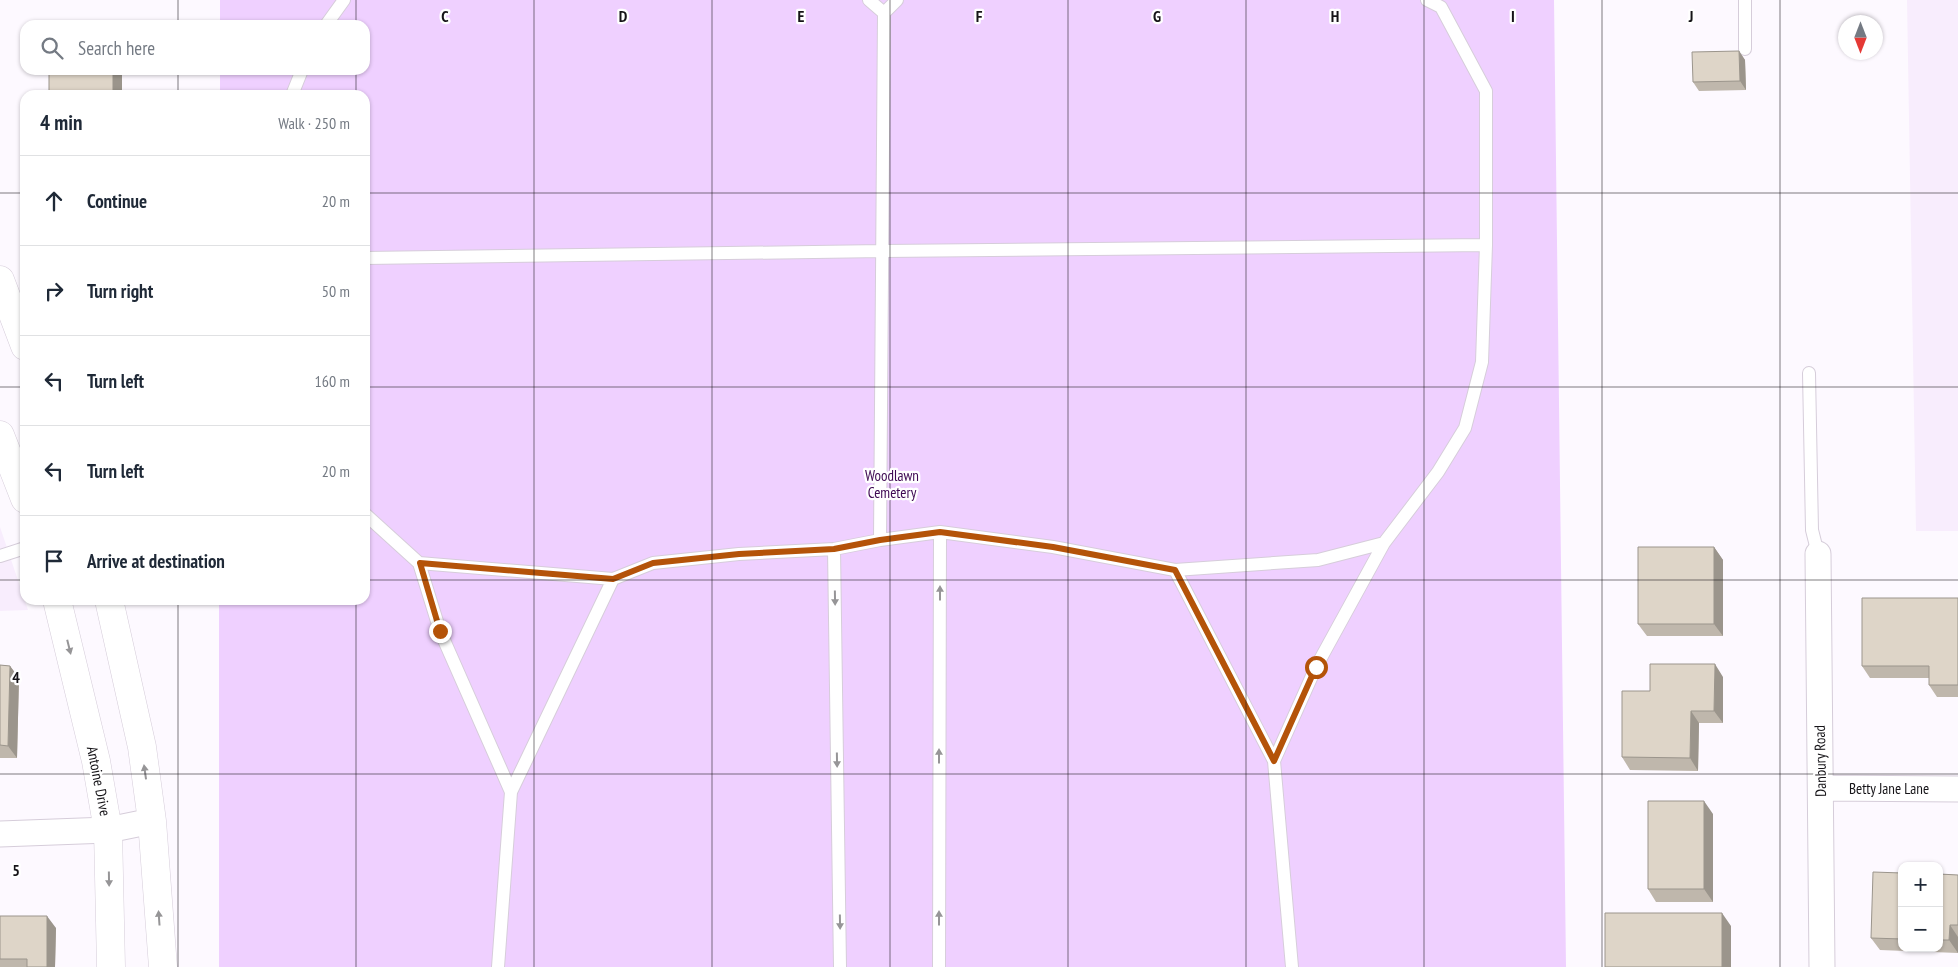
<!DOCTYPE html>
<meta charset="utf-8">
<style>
body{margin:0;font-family:"PT Sans Narrow",sans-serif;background:#f2f2f3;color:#1f2937}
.controls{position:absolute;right:15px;bottom:15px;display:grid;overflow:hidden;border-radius:10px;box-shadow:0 1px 4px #0004}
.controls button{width:45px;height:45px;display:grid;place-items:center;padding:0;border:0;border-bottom:1px solid #e0e1e3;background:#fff;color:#1f2937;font:25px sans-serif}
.compass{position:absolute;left:1838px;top:15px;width:45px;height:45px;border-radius:50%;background:#fff;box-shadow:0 1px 4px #0004;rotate:180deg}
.stop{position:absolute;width:15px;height:15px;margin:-11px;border:4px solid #b45309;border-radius:50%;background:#fff}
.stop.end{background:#b45309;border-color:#fff;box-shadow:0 1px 5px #0008}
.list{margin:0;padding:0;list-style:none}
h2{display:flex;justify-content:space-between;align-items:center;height:65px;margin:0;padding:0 20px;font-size:21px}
h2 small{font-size:16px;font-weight:400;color:#747a83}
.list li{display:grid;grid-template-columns:32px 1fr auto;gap:15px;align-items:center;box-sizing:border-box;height:90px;padding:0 20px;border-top:1px solid #e0e1e3}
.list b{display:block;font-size:19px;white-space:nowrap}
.list em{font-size:16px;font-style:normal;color:#747a83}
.icon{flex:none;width:28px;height:28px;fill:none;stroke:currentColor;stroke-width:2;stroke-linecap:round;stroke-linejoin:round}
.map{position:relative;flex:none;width:1958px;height:967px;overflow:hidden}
.search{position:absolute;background:#fff;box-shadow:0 1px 4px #0004;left:20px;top:20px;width:350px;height:55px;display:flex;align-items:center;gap:12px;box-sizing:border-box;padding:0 18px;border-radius:15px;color:#747a83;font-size:19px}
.panel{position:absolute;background:#fff;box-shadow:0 1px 4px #0004;left:20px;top:90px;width:350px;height:515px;border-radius:15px}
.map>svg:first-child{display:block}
.built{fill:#f8edfd}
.green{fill:#efd0ff}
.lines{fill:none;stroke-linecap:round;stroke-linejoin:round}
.lane-casing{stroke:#d6cdda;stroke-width:14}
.street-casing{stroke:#d6cdda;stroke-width:27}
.secondary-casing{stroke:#d6cdda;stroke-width:29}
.lane{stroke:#fff;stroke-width:12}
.street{stroke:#fff;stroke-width:25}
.secondary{stroke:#fff;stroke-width:28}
.wall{fill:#bfb7ac}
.shaded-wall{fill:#9b958c}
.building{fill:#ded5c8;stroke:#9b958c}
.oneway{fill:#969597}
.route{stroke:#b45309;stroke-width:6}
.grid{fill:none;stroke:#161418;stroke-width:1;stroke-opacity:0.55}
.labels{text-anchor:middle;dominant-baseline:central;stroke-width:4.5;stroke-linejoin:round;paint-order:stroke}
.park-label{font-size:15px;fill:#3e0953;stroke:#fff}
.street-label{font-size:15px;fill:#161418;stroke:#fff}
.grid-label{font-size:16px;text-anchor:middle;font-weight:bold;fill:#161418;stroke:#fff;stroke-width:4.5;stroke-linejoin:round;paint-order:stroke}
</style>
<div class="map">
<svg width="1958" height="967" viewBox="0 0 1958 967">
<rect width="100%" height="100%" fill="#fdf9ff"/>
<path class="built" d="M1907 0H1958V531H1916Z
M0 527 28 610 0 611Z"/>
<path class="green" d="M220 0H1554L1566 967H219V600H365V95H220V70H365V25H220Z"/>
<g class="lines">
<g class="lane-casing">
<path id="lane" d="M869 0 884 13 897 0
M1745 0V49
M326 25 344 0
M292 95 302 70
M365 258 883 251 1486 245
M1809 373 1812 530 1818 554
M365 514 419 563 440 631 511 792 498 967
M880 540 884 13
M834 549 840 967
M0 556 25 548
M419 563 613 579 653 563 739 554 834 549 880 540 940 532 1053 547 1175 570 1318 560 1384 543
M1175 570 1274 761
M511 792 613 579
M939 967 940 532
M1292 967 1274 761 1316 667 1384 543 1438 472 1465 428 1482 362 1486 245V91L1441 7 1427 0"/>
</g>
<g class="street-casing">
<path id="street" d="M1818 554 1822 967
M1821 788 1958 789
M0 834 108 830 152 821"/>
</g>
<g class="secondary-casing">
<path id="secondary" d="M0 280 25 346
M0 435 25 499
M57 600 96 761 108 830 111 967
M109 600 142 747 152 821 163 967"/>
</g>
<use href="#lane" class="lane"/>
<use href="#street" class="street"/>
<use href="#secondary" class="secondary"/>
</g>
<path class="wall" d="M1739 51 1745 60 1746 90 1699 91 1693 82Z
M1714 547 1723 560V636H1647L1638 624Z
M1958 598V697H1937L1929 685V678H1870L1862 666Z
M0 665 10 666 19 678 17 758H0Z
M1723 677V723H1699L1698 771 1630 770 1622 757 1650 691Z
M1713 814V902H1656L1648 889Z
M1902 873V948H1939V874L1958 875V953L1880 950 1871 938Z
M0 916 56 928 55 967H0Z"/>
<path class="shaded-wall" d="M1739 51 1745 60 1746 90 1740 81Z
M113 70H122V95H113Z
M1714 547 1723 560V636L1714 624Z
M1715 664 1723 677V723L1714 711Z
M10 666 19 678 17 758 8 746Z
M1691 711 1699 723 1698 771 1690 758Z
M1704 801 1713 814V902L1704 889Z
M1722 913 1731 926V967H1722Z
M47 916 56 928 55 967H47Z
M1950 925 1958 937V953L1949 940Z"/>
<path class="building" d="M1739 51 1740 81 1693 82 1692 52Z
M49 70H113V95H49Z
M1638 547H1714V624H1638Z
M1862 598H1958V685H1929V666H1862Z
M1650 664H1715L1714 711H1691L1690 758 1622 757V691H1650Z
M0 665 10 666 8 746 0 745Z
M1648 801H1704V889H1648Z
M1873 872 1902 873V939L1871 938Z
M1939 874 1958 875V925H1950L1949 940H1939Z
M1605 913H1722V967H1605Z
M0 916H47V967H27V959H0Z"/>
<defs><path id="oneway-solid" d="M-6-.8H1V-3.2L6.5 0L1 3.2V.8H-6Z" transform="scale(1.25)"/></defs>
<g class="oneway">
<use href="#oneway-solid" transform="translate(940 593) rotate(-90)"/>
<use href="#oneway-solid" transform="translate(835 598) rotate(89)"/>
<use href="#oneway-solid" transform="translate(69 647) rotate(76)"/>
<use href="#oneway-solid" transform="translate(939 756) rotate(-90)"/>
<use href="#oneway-solid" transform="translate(837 760) rotate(89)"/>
<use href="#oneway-solid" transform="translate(145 772) rotate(-98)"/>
<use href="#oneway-solid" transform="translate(109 879) rotate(89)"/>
<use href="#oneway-solid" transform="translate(159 918) rotate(-94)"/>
<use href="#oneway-solid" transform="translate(939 918) rotate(-90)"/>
<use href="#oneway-solid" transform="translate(840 922) rotate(89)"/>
</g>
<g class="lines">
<path class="route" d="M440 631 420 563 613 579 653 563 739 554 834 549 880 540 940 532 1053 547 1175 570 1274 761 1316 667"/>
</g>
<path class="grid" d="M178 0V25M356 0V25M534 0V967M712 0V967M890 0V967M1068 0V967M1246 0V967M1424 0V967M1602 0V967M1780 0V967M178 70V95M356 70V95M0 193H25M365 193H1958M0 387H25M365 387H1958M0 580H25M365 580H1958M178 600V967M356 600V967M0 774H1958"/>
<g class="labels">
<g class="park-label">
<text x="892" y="475">Woodlawn<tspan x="892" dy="17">Cemetery</tspan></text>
</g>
<g class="street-label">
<text transform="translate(1820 761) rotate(-91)">Danbury Road</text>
<text transform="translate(99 781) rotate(79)">Antoine Drive</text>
<text x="1889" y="788">Betty Jane Lane</text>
</g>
</g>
<g class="grid-label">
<text x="445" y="22">C</text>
<text x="623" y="22">D</text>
<text x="801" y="22">E</text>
<text x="979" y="22">F</text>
<text x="1157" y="22">G</text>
<text x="1335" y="22">H</text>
<text x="1513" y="22">I</text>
<text x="1691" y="22">J</text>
<text x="16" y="683">4</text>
<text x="16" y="876">5</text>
</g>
</svg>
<div class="controls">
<button>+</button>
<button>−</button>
</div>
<svg class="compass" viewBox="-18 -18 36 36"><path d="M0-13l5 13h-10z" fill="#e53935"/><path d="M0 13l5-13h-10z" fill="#747a83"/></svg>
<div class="stop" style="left:1316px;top:667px"></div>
<div class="stop end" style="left:440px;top:631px"></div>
<div class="search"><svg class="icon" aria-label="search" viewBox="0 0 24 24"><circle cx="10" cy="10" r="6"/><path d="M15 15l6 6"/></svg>Search here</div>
<section class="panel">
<h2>4 min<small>Walk · 250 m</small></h2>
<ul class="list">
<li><svg class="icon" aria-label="ahead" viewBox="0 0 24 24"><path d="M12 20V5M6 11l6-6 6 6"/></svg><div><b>Continue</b></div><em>20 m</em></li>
<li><svg class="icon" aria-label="right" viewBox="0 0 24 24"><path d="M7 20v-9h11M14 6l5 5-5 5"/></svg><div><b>Turn right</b></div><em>50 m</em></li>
<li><svg class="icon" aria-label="left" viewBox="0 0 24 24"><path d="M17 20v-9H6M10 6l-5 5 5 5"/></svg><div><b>Turn left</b></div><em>160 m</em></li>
<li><svg class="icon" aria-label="left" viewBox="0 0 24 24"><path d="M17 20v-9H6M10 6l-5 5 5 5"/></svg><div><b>Turn left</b></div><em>20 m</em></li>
<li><svg class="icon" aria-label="arrive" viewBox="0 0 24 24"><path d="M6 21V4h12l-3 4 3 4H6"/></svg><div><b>Arrive at destination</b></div></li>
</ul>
</section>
</div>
